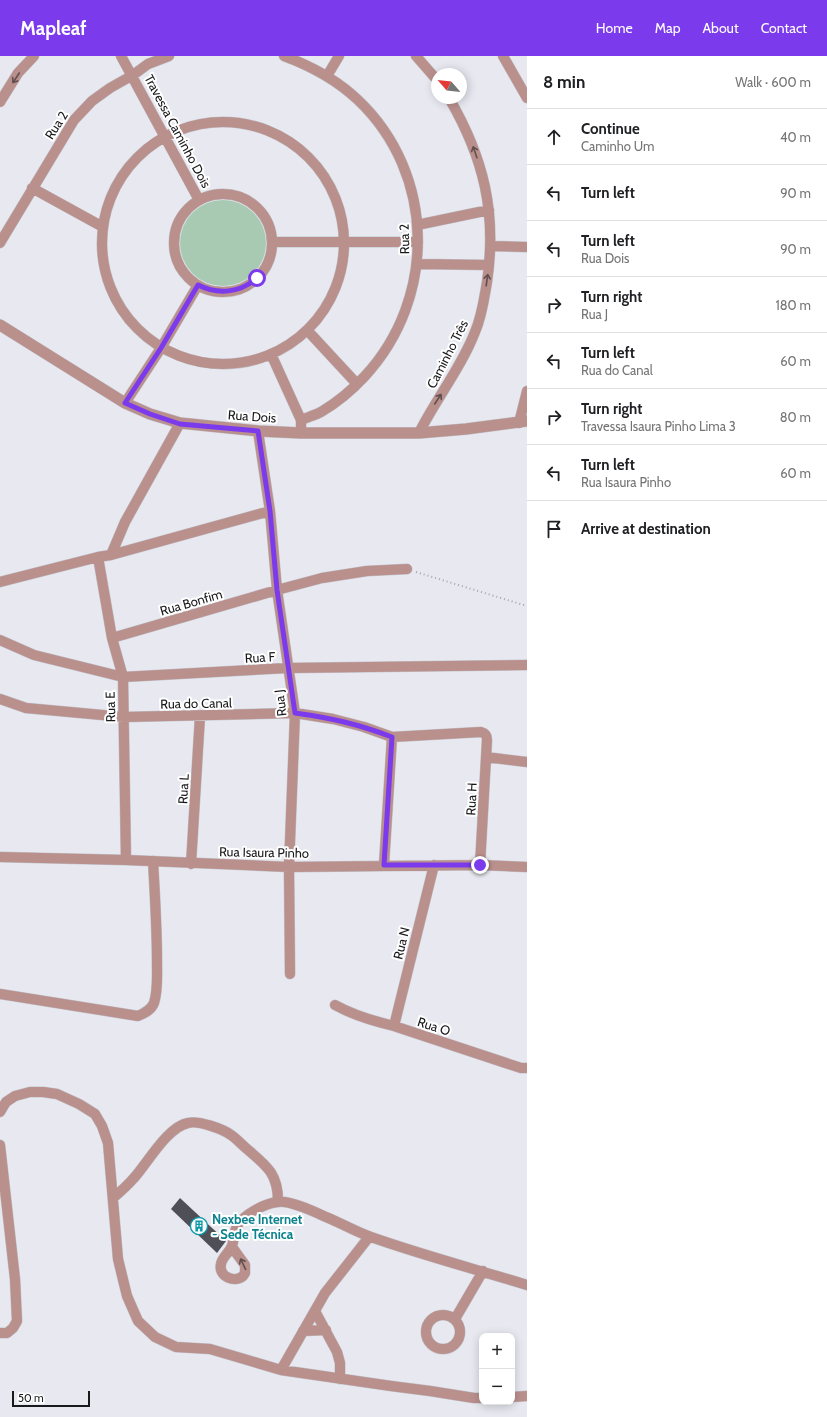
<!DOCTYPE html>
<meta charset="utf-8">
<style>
body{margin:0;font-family:Cabin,sans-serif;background:#f6f6f6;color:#202124}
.controls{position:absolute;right:12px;bottom:12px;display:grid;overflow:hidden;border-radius:8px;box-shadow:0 2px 10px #0003}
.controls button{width:36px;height:36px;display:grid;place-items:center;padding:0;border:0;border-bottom:1px solid #e0e0e0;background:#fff;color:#202124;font:20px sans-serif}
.compass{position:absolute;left:431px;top:12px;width:36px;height:36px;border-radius:50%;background:#fff;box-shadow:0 2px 10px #0003;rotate:298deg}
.scale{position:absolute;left:12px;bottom:10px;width:78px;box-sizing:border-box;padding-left:4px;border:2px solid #19191c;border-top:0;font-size:11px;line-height:14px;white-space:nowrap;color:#19191c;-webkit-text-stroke:3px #fff;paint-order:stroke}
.stop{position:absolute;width:12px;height:12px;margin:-9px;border:3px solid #7c3aed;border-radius:50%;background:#fff}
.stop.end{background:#7c3aed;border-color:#fff;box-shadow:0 1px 4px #0008}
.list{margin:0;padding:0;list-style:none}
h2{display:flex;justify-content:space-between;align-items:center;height:52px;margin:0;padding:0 16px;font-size:17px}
h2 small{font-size:13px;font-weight:400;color:#757577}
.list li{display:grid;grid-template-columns:26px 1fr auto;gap:12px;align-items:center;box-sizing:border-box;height:56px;padding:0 16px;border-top:1px solid #e0e0e0}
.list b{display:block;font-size:15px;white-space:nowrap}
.list p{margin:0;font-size:13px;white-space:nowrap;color:#757577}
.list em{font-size:13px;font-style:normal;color:#757577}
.icon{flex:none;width:22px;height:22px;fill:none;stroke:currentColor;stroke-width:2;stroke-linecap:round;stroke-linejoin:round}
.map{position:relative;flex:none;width:527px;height:1361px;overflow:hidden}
header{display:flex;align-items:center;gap:24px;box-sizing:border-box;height:56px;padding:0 20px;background:#7c3aed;color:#fff}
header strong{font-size:19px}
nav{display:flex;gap:22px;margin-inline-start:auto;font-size:14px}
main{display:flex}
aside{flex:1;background:#fff}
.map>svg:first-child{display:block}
.green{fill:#a8cab3}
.building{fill:#4f5057}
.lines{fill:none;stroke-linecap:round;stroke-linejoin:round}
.minor-casing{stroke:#c2c3ca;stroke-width:11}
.tertiary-casing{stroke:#c2c3ca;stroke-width:12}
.path{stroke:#a5a6ac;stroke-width:2;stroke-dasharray:1 3;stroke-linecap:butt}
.minor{stroke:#ba908d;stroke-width:10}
.tertiary{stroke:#ba908d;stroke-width:11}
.oneway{stroke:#614f4f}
.route{stroke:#7c3aed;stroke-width:5}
.labels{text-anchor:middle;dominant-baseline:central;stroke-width:4;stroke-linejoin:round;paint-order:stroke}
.street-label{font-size:13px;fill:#19191c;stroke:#fff}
.culture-label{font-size:13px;font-weight:bold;fill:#0d838f;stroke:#fff;text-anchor:start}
</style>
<header>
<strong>Mapleaf</strong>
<nav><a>Home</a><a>Map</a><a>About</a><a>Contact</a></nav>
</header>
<main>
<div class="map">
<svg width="527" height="1361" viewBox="0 0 527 1361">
<rect width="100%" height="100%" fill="#e7e8f0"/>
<path class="green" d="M180 187a43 43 0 1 1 86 0a43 43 0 1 1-86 0Z"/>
<path class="building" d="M180 1142 226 1185 217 1197 171 1153Z"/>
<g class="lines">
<g class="minor-casing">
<path id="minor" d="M121 0 199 144
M284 0C311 10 337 24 358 44 436 118 437 242 365 320 353 333 338 346 321 356 315 359 308 361 301 364V377
M416 0 437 24
M503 0 527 42
M327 20 339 0
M0 46 18 17 34 0
M102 187a121 121 0 1 1 242 0a121 121 0 1 1-242 0Z
M32 132 103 171
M174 187a49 49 0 1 1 98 0a49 49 0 1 1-98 0Z
M417 169 489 154
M272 186H418
M0 187 74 64 92 45 110 32 133 19 148 8 169 0
M491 190 527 191
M417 208 489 209
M307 274 357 328
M271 298 301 364
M125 347 161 292 198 229
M519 367 527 335
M258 375 270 455 277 534 295 657 289 811 290 918
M419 377C436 343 461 312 475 276 482 260 484 243 487 226 497 157 484 102 449 42
M111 499 125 466 180 367
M98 501 112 582 123 621 126 804
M0 526 98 501 111 499 270 455
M112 582 277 534 322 522 367 515 407 513
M0 584 34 599 123 621 288 612 527 609
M0 643 26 652 124 661 295 657 333 663 364 671 392 681 481 676C485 677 487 679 487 684L480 809
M486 701 527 706
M0 801 126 804 289 811 480 809 527 811
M191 808 200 660
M384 809 392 681
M0 938 138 960C145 957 151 954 154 947 158 935 157 919 157 907 157 873 155 839 153 805
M335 949C353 959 373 965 394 970L521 1012H527
M394 970 434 809
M0 1056 6 1046 15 1040 30 1036H43L57 1038 79 1048 95 1058 102 1070 108 1087 118 1203 127 1240 138 1265 155 1281 176 1291 210 1293 281 1314 391 1330 430 1335 474 1342H482
M0 1089 15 1223 17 1265 13 1272 7 1277H0
M113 1142C120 1136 127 1130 133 1123 147 1108 167 1071 188 1067 198 1064 223 1073 231 1079 237 1083 242 1089 247 1093 267 1110 278 1118 278 1145
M232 1191 245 1209V1217L243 1220C235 1227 218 1221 221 1208 222 1201 229 1197 232 1190 234 1184 234 1176 237 1170 243 1159 265 1147 278 1146 290 1144 315 1156 326 1161 341 1167 356 1176 371 1181 422 1199 475 1213 527 1229
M315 1255 337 1296 340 1307V1323
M426 1276a17 17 0 1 1 34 0a17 17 0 1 1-34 0Z
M455 1263 483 1215
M303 1275 326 1274
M281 1314 325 1237 369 1181
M512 1341 527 1340"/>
</g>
<g class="tertiary-casing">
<path id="tertiary" d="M0 269 125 347 150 358 180 367 258 375 301 377H419L466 373 527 365"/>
</g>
<path class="path" d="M416 516 527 550"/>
<use href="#minor" class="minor"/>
<use href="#tertiary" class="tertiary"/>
</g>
<defs><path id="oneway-shaft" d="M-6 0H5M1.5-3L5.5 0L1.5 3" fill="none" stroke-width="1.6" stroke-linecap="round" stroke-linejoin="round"/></defs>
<g class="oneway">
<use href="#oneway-shaft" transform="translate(16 22) rotate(123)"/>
<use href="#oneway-shaft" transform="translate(475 96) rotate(-109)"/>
<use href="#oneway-shaft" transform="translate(487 224) rotate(-82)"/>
<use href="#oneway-shaft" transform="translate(438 343) rotate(-57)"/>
<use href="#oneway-shaft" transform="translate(243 1208) rotate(-116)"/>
</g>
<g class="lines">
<path class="route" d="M257 222C240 237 218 239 198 229L161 292 125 347 150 358 180 368 258 375 270 455 277 534 295 657C331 662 358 668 392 681L384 809H480"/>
</g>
<defs>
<g id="building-ring" transform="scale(0.9)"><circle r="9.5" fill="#fff" stroke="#0f9aa8" stroke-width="1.5"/><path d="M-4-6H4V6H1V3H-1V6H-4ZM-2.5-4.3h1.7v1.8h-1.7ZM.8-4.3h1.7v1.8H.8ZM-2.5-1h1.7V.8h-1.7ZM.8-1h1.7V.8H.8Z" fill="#0f9aa8"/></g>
</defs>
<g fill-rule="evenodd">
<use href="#building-ring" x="199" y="1170"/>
</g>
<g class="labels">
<g class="street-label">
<text transform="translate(56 69) rotate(-57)">Rua 2</text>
<text transform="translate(178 75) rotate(62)">Travessa Caminho Dois</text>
<text transform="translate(404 183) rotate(-91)">Rua 2</text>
<text transform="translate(447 298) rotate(-63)">Caminho Três</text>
<text transform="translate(252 360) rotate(4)">Rua Dois</text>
<text transform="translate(191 546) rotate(-16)">Rua Bonfim</text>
<text transform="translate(260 601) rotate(-3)">Rua F</text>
<text transform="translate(196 647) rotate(-1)">Rua do Canal</text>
<text transform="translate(280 647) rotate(-97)">Rua J</text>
<text transform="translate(110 651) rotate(-91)">Rua E</text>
<text transform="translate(183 733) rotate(-87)">Rua L</text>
<text transform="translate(471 743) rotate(-87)">Rua H</text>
<text transform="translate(264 796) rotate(1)">Rua Isaura Pinho</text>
<text transform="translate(401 887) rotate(-76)">Rua N</text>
<text transform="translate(434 970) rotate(18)">Rua O</text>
</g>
<g class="culture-label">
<text x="212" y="1163">Nexbee Internet<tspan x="212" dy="15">- Sede Técnica</tspan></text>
</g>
</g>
</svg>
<div class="controls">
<button>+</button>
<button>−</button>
</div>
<svg class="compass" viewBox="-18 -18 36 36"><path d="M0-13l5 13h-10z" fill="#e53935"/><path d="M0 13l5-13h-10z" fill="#757577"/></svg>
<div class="scale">50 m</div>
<div class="stop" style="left:257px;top:222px"></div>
<div class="stop end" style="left:480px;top:809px"></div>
</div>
<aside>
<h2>8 min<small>Walk · 600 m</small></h2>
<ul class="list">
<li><svg class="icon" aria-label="ahead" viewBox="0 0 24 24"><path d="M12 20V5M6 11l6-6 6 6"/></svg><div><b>Continue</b><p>Caminho Um</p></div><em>40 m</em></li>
<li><svg class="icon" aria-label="left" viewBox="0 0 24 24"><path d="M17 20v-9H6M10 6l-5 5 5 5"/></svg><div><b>Turn left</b></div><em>90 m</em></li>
<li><svg class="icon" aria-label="left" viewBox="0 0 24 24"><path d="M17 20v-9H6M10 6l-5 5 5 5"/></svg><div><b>Turn left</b><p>Rua Dois</p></div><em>90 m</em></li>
<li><svg class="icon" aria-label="right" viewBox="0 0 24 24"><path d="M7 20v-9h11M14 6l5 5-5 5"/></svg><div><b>Turn right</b><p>Rua J</p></div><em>180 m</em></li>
<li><svg class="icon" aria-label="left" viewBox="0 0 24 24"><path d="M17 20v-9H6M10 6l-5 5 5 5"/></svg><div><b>Turn left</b><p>Rua do Canal</p></div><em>60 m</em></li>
<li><svg class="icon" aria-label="right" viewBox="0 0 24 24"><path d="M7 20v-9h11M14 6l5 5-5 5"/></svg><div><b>Turn right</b><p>Travessa Isaura Pinho Lima 3</p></div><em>80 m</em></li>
<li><svg class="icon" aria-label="left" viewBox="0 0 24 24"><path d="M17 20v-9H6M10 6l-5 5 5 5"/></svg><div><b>Turn left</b><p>Rua Isaura Pinho</p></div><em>60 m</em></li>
<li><svg class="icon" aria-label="arrive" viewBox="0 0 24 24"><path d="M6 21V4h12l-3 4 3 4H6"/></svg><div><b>Arrive at destination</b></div></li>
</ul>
</aside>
</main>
